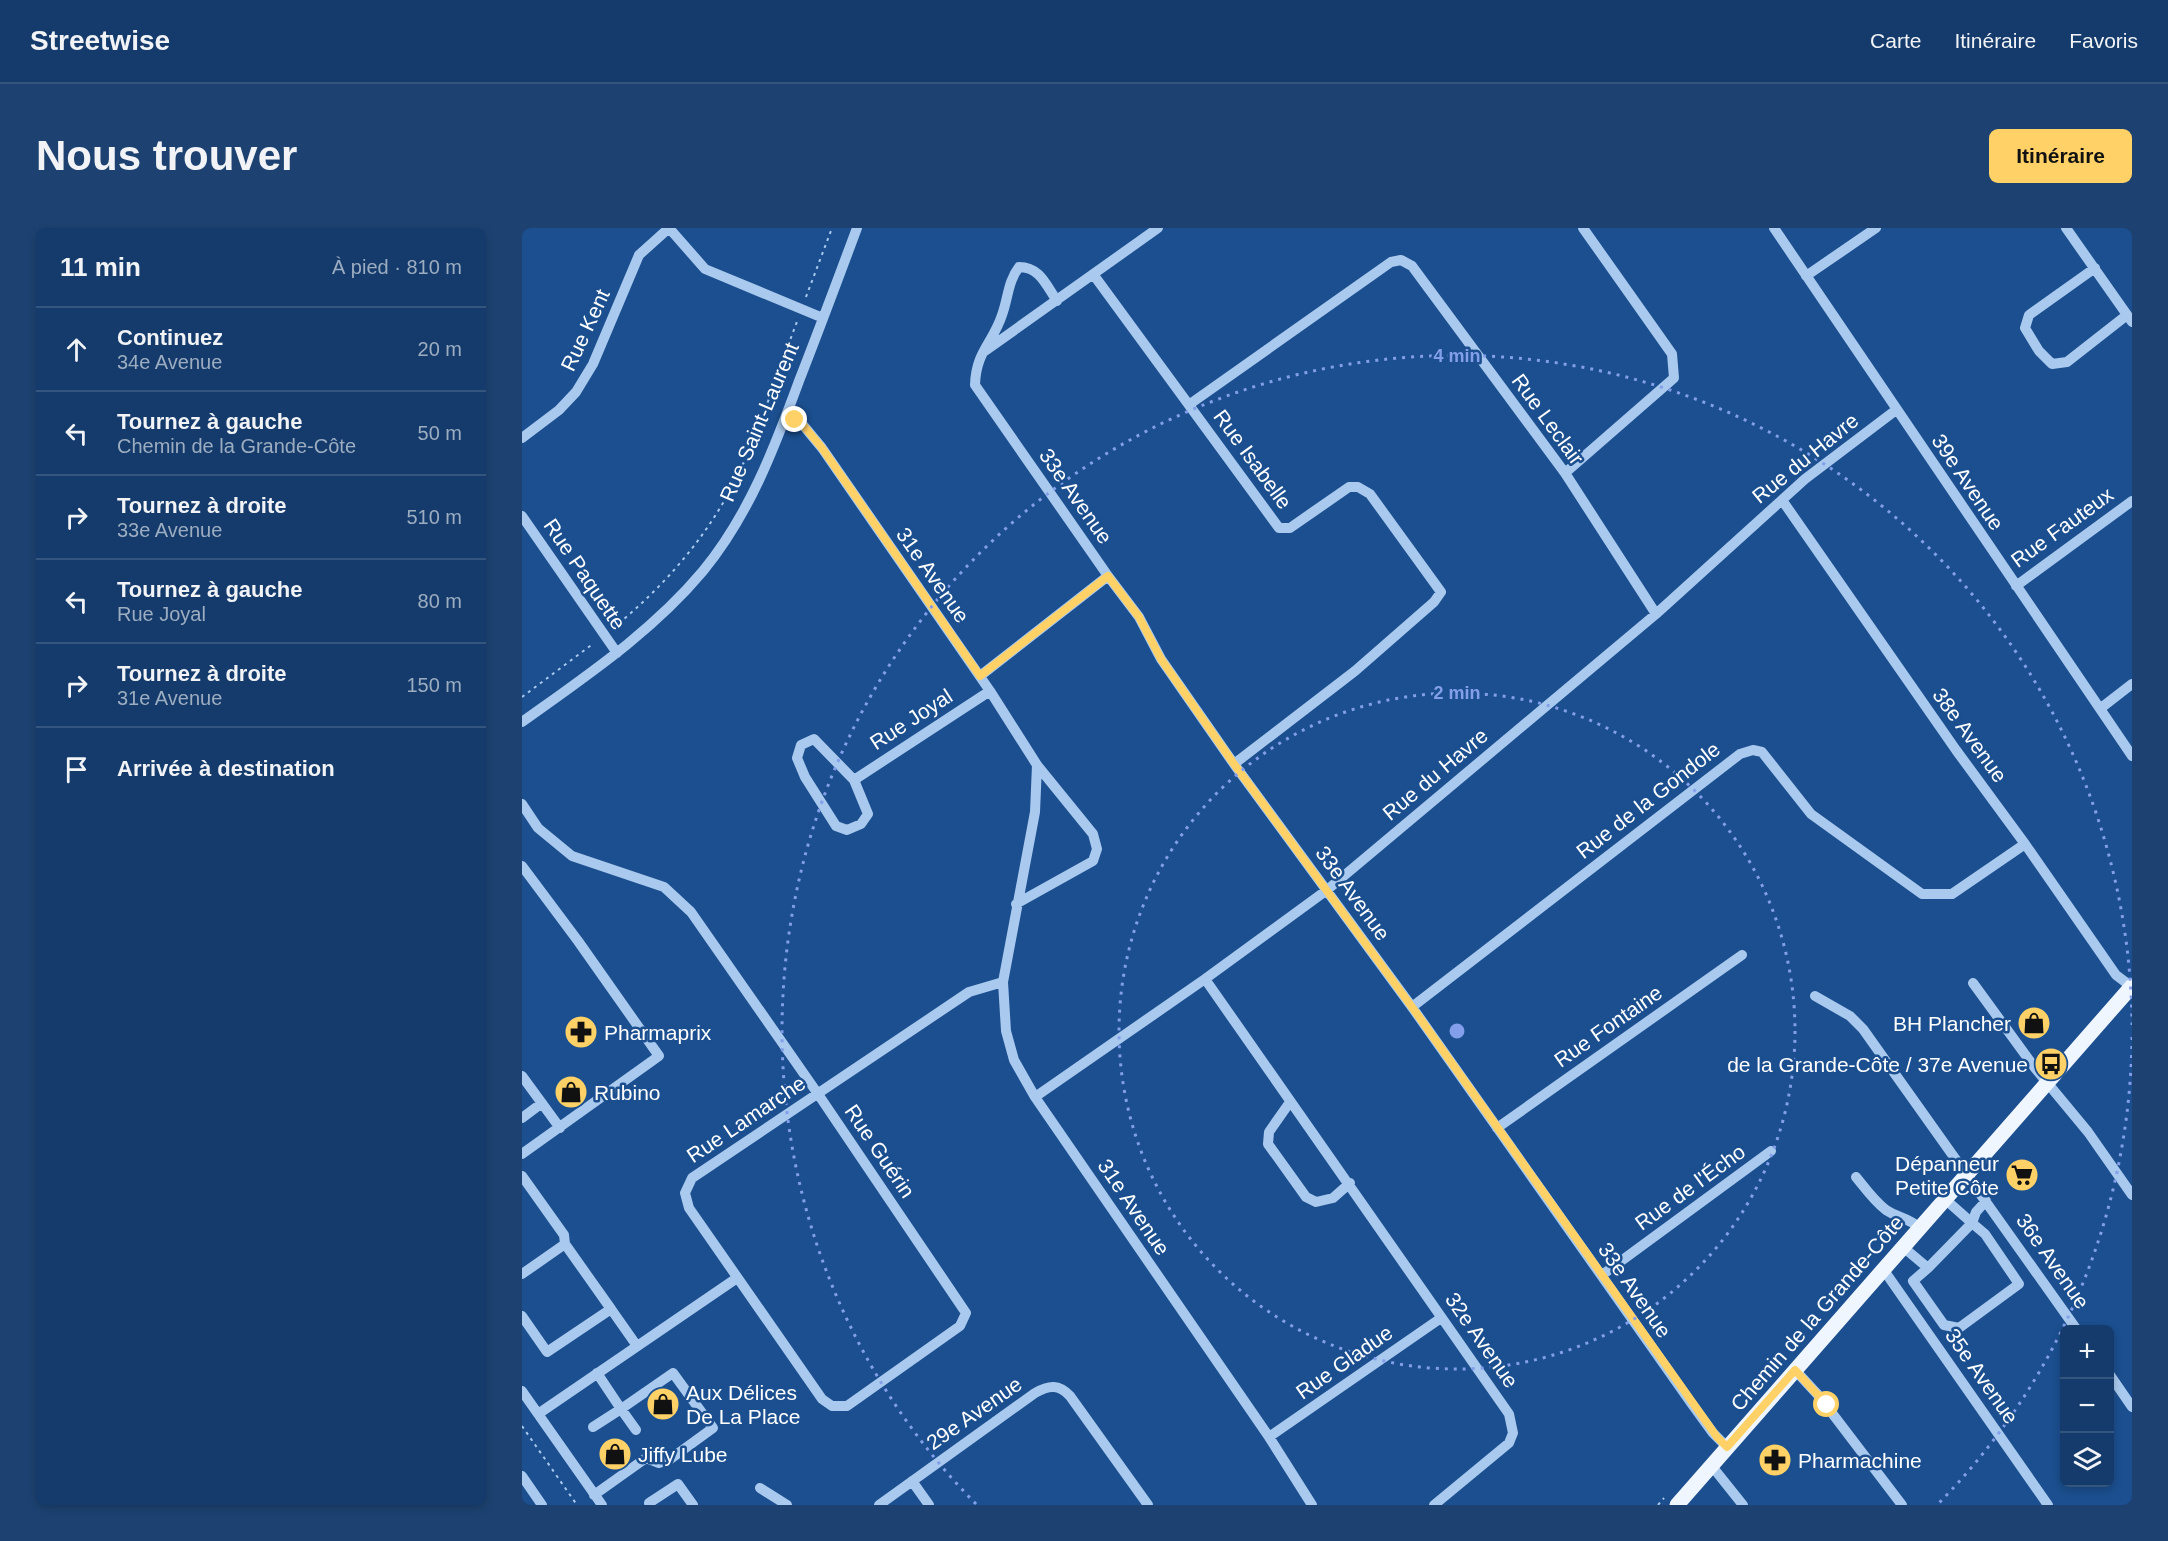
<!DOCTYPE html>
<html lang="fr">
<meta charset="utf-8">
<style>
body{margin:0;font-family:Helvetica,sans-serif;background:#1d4271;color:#f1f3f6}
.controls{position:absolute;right:18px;bottom:18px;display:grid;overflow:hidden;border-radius:9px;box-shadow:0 3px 9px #0003}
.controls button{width:54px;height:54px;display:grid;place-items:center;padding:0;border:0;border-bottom:2px solid #33557e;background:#143b6b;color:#f1f3f6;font:30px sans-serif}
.stop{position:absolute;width:18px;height:18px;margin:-14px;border:4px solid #ffd166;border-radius:50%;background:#fff}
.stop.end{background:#ffd166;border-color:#fff;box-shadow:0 2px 6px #0008}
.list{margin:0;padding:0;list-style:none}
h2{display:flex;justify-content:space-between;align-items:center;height:78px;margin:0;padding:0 24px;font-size:26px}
h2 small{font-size:20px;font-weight:400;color:#9dadc1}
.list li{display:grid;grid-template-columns:39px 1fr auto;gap:18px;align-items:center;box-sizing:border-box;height:84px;padding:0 24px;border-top:2px solid #33557e}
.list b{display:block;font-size:22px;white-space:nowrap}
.list p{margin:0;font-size:20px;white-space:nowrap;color:#9dadc1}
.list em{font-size:20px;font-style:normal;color:#9dadc1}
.icon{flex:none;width:33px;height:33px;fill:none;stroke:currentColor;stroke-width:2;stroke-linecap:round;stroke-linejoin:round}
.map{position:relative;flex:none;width:1610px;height:1277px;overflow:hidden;border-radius:9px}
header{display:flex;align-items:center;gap:36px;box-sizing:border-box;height:84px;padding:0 30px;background:#143b6b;border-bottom:2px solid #33557e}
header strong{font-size:28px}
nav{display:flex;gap:33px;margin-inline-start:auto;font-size:21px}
.intro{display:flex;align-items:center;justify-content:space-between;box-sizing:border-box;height:144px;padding:0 36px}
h1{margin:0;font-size:42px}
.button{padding:15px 27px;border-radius:9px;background:#ffd166;color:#111;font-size:21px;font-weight:700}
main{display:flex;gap:36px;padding:0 36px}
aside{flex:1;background:#143b6b;border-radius:9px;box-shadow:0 3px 9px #0003}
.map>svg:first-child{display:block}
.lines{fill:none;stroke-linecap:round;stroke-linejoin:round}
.path{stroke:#a9c9ee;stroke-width:2;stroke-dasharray:3 4.5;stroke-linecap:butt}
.minor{stroke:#a9c9ee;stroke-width:10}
.major{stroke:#f0f6ff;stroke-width:15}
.route{stroke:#ffd166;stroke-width:8}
.ring{fill:none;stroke:#839eea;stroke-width:3;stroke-dasharray:3 6}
.labels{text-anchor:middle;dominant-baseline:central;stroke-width:5;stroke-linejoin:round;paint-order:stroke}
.street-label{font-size:21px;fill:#fff;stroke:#1b4f8f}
.poi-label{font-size:21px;fill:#fff;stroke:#1b4f8f;text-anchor:start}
.centre{fill:#839eea;stroke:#1b4f8f;stroke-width:3}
.ring-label{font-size:18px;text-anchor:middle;font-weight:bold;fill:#839eea;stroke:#1b4f8f;stroke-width:5;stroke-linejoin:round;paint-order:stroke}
</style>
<header>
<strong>Streetwise</strong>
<nav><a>Carte</a><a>Itinéraire</a><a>Favoris</a></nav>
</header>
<div class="intro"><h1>Nous trouver</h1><a class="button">Itinéraire</a></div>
<main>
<aside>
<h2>11 min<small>À pied · 810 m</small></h2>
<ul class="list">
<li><svg class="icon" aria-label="ahead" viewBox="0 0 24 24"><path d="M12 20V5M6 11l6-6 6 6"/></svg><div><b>Continuez</b><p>34e Avenue</p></div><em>20 m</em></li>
<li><svg class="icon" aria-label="left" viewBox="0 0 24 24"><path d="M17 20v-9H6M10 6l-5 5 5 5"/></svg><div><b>Tournez à gauche</b><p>Chemin de la Grande-Côte</p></div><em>50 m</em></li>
<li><svg class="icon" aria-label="right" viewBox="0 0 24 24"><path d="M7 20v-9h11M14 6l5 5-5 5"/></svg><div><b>Tournez à droite</b><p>33e Avenue</p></div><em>510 m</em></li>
<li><svg class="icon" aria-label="left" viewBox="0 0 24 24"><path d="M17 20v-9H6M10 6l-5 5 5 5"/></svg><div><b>Tournez à gauche</b><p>Rue Joyal</p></div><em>80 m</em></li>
<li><svg class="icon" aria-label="right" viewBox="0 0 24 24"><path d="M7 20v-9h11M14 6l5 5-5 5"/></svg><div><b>Tournez à droite</b><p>31e Avenue</p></div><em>150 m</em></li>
<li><svg class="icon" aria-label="arrive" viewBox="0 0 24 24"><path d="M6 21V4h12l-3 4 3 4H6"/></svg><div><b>Arrivée à destination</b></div></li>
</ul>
</aside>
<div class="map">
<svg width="1610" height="1277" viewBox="0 0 1610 1277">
<rect width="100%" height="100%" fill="#1b4f8f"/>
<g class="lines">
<path class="path" d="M284 69 310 0
M91 400C142 359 186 308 215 249 239 199 256 143 276 91
M0 469 72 415
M0 1198 55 1277
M1136 1277 1142 1270"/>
<path class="minor" d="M147 0 183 41 301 90
M1252 0 1610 528
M1544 0 1610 94
M1573 40 1507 87 1503 100 1517 123 1530 136 1545 134 1605 87
M571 46 757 300H768L827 259H836L848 266 919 364 912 374 833 443 712 536
M1284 48 1354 0
M535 73C524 57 518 39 497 39 486 53 486 71 480 87 471 115 454 123 453 157L586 348 617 389 639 431 712 536 890 779 1170 1176 1191 1205 1205 1219
M463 123 636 0
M668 176 869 34 879 32 890 38 1043 245 1134 386
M264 189 281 197 300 220 468 463 515 537 513 584 481 754 484 803 492 832 513 869 747 1209 790 1277
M0 210 37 182 54 164 71 136 117 27 147 0
M1043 245 1152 150 1150 126 1061 0
M1260 272 1434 522 1503 616 1594 747 1610 759
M0 288 95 425
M1494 358 1610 273
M458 448 586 348
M1579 480 1610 456
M0 494C64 448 130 404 181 343 227 287 252 221 277 153 297 102 316 51 335 0
M292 511 332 552 346 586 339 596 325 602 314 598 283 549 275 530 279 517Z
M332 552 468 463
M0 576 16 600 50 628 142 659 169 684 296 866 444 1085 438 1098 325 1178H310L300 1171 167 980 163 965 170 950 447 764 481 754
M0 638 56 713 137 828 0 926
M494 676 571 633 575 621 571 606 515 537
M683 751 987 1186 991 1205 987 1215 912 1277
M1451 755 1513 840 1566 904 1610 967
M1293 768 1328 788 1341 801 1555 1102
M890 779 1218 526 1231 522 1240 524 1289 586 1400 666H1430L1503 616
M0 848 38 900
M513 869 683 751 805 662 1134 386 1283 251 1374 182
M768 874 747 904 746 916 784 969 794 974 811 970 828 955
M0 890 20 875
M975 900 1220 727
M0 948 42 1007 43 1016 89 1081
M1334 949C1343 960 1352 973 1364 982 1376 990 1385 989 1398 1000
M1381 1019 1406 1040 1450 995 1424 972
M1406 1040 1391 1053 1422 1097 1437 1100 1497 1056 1463 1006 1450 995 1454 984 1464 973
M1361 1041 1526 1277
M0 1046 43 1016
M1080 1047 1249 923
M0 1088 25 1124 89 1081 115 1118
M1273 1142 1297 1168 1380 1277
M1588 1147 1610 1179
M0 1163 80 1277
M16 1186 215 1050
M71 1199 99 1181 114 1202
M747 1209 919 1090
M1189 1237 1221 1277
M0 1248 20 1277
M390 1253 407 1277
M238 1260 265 1277
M72 1267 124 1230 137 1235 147 1232 191 1200 151 1145 99 1181 75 1145
M127 1275 156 1256 171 1277
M357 1277 513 1165C527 1157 537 1156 548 1168L626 1277"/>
<path class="major" d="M1155 1277 1610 758"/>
</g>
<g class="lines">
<path class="route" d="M273 192 281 197 300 220 458 448 586 348 617 389 639 431 712 536 890 779 1195 1209 1205 1219 1273 1142 1305 1177"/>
</g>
<g class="ring">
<circle cx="935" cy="803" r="338"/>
<path d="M1610 809A675 675 0 0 1 1416 1276M454 1276A675 675 0 1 1 1610 797"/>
</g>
<defs>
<g id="shop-disc" transform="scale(1.725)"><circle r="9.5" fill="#ffd166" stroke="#1b4f8f"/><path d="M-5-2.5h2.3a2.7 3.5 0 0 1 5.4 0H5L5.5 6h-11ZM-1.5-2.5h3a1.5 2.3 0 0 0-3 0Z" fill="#111"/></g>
<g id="pharmacy-disc" transform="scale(1.725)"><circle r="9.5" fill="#ffd166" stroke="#1b4f8f"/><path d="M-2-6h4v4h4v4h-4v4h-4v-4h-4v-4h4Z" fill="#111"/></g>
<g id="bus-disc" transform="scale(1.725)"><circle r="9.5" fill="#ffd166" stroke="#1b4f8f"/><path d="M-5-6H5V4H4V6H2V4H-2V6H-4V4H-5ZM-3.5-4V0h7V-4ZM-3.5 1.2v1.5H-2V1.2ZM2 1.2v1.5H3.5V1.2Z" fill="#111"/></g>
<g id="supermarket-disc" transform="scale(1.725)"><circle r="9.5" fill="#ffd166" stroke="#1b4f8f"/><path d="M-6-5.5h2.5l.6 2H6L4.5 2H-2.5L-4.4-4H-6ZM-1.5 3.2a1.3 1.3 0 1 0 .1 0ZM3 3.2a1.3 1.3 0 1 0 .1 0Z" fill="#111"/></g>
</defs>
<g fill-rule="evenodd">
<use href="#shop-disc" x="1512" y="795"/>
<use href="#pharmacy-disc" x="59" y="804"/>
<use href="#bus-disc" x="1529" y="836"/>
<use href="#shop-disc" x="49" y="864"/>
<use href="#supermarket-disc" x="1500" y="947"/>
<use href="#shop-disc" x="141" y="1176"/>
<use href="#shop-disc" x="93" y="1226"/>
<use href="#pharmacy-disc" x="1253" y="1232"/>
</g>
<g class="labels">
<g class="street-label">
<text transform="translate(63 102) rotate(-65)">Rue Kent</text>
<text transform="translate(1026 191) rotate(54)">Rue Leclair</text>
<text transform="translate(237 194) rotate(-67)">Rue Saint-Laurent</text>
<text transform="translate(1283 230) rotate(-39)">Rue du Havre</text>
<text transform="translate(731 231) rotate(54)">Rue Isabelle</text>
<text transform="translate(1446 254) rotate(56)">39e Avenue</text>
<text transform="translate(554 268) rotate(55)">33e Avenue</text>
<text transform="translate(1540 299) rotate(-36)">Rue Fauteux</text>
<text transform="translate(63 346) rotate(56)">Rue Paquette</text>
<text transform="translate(411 347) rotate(55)">31e Avenue</text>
<text transform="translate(389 491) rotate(-33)">Rue Joyal</text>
<text transform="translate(1448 507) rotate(54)">38e Avenue</text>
<text transform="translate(913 546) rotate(-40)">Rue du Havre</text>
<text transform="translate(1126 572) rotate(-38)">Rue de la Gondole</text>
<text transform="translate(831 665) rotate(54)">33e Avenue</text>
<text transform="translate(1086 798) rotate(-35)">Rue Fontaine</text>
<text transform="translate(224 891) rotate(-34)">Rue Lamarche</text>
<text transform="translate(358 923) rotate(56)">Rue Guérin</text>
<text transform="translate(1168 959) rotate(-36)">Rue de l'Écho</text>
<text transform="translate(612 979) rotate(56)">31e Avenue</text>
<text transform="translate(1531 1033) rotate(55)">36e Avenue</text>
<text transform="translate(1113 1062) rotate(55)">33e Avenue</text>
<text transform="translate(1295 1085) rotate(-49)">Chemin de la Grande-Côte</text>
<text transform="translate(960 1112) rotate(55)">32e Avenue</text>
<text transform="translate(822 1134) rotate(-35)">Rue Gladue</text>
<text transform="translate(1460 1148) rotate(55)">35e Avenue</text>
<text transform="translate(452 1185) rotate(-35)">29e Avenue</text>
</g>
<g class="poi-label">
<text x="1489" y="795" text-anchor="end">BH Plancher</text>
<text x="82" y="804">Pharmaprix</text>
<text x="1506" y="836" text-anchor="end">de la Grande-Côte / 37e Avenue</text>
<text x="72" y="864">Rubino</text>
<text x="1477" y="935" text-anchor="end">Dépanneur<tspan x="1477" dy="24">Petite Côte</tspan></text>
<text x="164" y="1164">Aux Délices<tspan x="164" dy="24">De La Place</tspan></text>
<text x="116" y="1226">Jiffy Lube</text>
<text x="1276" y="1232">Pharmachine</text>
</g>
</g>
<circle cx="935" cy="803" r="9" class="centre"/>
<g class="ring-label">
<text x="935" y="134">4 min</text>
<text x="935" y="471">2 min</text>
</g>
</svg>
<div class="controls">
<button>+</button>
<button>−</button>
<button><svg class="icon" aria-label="layers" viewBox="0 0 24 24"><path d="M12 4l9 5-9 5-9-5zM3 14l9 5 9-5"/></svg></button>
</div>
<div class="stop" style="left:1305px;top:1177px"></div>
<div class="stop end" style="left:273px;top:192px"></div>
</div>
</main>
